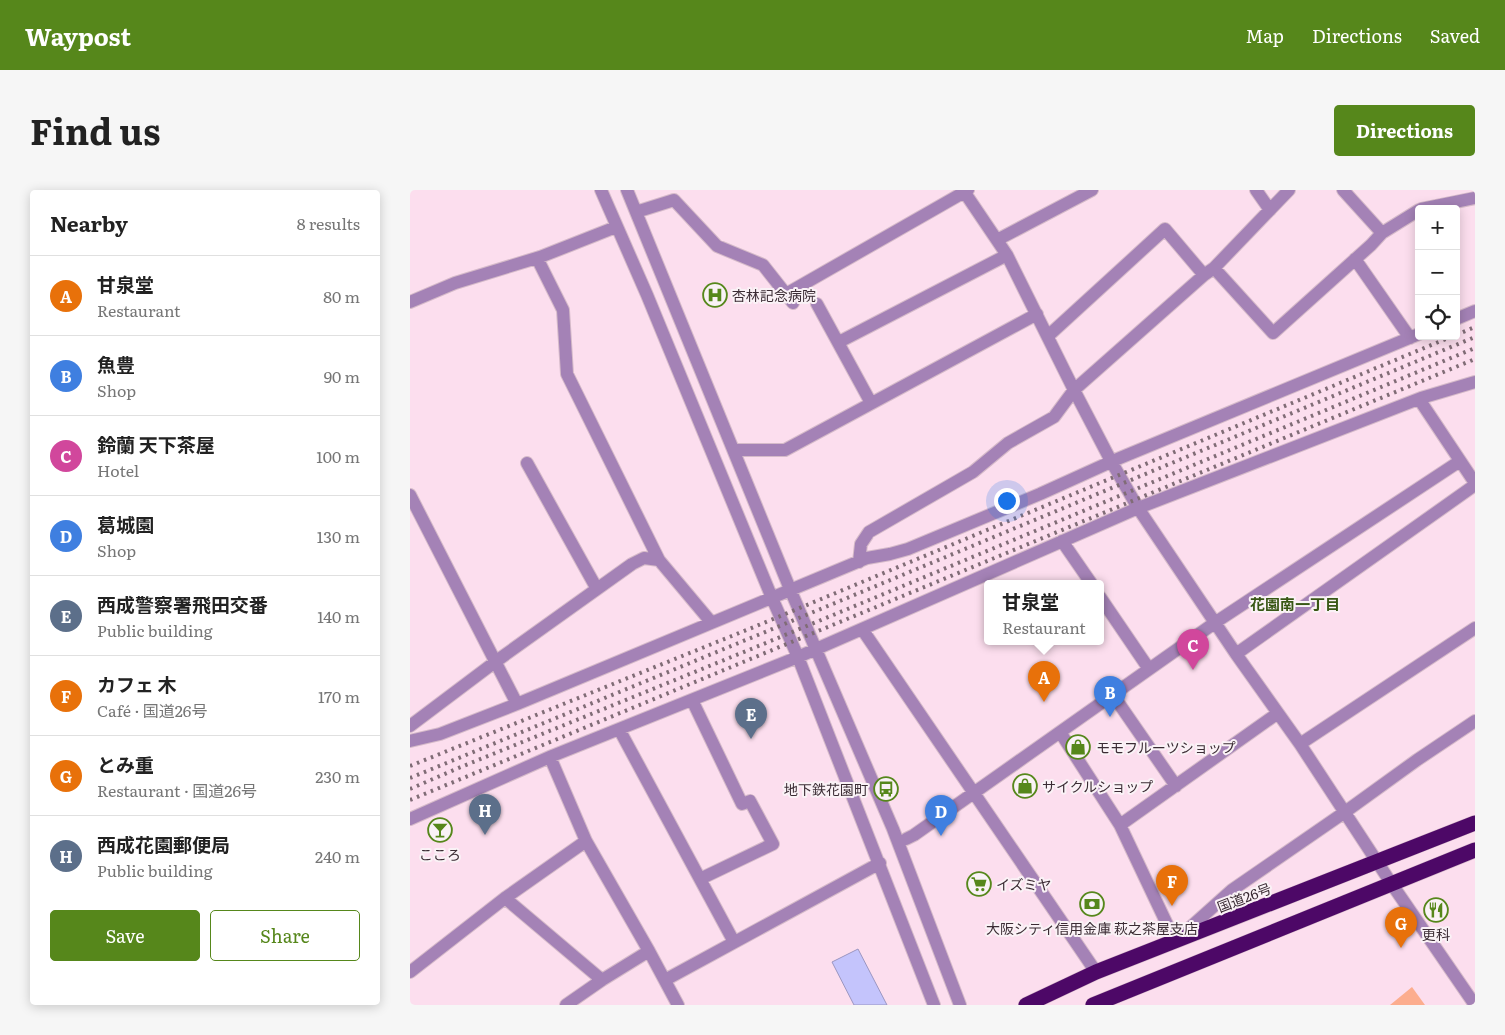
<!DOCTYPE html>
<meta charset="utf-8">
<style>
body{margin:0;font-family:Literata,"Noto Sans JP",serif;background:#f6f6f6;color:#222}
.controls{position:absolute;right:15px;top:15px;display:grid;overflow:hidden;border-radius:5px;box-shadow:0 2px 12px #0003}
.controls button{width:45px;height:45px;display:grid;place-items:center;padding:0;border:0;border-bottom:1px solid #e0e0e0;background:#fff;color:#222;font:25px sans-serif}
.you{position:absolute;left:596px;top:310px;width:18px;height:18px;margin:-12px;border:4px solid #fff;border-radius:50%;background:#1a73e8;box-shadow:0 0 0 8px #1a73e833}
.badge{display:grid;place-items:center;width:32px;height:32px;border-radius:50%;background:#56871b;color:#fff;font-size:16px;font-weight:700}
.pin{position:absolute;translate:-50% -41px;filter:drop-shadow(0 1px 2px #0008)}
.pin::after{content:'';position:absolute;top:26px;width:18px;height:15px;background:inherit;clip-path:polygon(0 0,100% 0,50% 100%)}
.popup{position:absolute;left:574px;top:390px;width:120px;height:65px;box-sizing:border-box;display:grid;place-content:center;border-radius:5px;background:#fff;filter:drop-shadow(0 1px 4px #0005);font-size:16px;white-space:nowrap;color:#767676}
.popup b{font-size:19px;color:#222}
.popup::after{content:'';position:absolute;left:50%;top:100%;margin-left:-10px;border:10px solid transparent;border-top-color:#fff}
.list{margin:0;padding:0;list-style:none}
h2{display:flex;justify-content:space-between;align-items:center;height:65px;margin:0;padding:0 20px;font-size:21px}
h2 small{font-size:16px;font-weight:400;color:#767676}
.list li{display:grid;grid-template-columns:32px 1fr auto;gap:15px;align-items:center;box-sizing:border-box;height:80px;padding:0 20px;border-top:1px solid #e0e0e0}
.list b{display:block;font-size:19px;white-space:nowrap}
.list p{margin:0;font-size:16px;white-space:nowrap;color:#767676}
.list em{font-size:16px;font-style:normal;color:#767676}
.actions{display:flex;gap:10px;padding:15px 20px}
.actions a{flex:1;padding:11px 0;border:1px solid #56871b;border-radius:5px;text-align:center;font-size:18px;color:#56871b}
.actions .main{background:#56871b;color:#fff}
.icon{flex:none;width:28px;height:28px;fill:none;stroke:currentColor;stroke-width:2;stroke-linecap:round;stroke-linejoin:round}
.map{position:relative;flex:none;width:1065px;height:815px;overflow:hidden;border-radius:5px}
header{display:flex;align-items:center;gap:30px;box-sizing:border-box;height:70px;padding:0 25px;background:#56871b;color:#fff}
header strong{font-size:24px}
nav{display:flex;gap:28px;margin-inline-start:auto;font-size:18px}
.intro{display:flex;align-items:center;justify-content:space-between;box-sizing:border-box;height:120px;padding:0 30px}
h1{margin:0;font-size:35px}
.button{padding:12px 22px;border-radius:5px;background:#56871b;color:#fff;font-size:18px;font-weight:700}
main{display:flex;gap:30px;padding:0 30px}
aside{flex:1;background:#fff;border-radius:5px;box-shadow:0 2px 12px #0003}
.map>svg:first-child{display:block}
.green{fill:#fcad8e}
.water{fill:#c4c4fc;stroke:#9b96c0}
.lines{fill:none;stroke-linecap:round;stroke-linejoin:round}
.minor-casing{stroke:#d5bac9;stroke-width:14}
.highway-casing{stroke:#d5bac9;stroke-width:16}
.minor{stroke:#a482b6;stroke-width:12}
.highway{stroke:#4d0867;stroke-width:15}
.rail{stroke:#806c76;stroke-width:4;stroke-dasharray:2.5 5;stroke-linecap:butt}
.labels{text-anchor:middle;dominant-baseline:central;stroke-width:4;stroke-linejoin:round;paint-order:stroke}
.poi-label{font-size:14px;fill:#3b2c34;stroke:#faf2f6;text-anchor:start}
.street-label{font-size:14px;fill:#3b2c34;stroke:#faf2f6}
.neighbourhood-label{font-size:15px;font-weight:bold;fill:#385715;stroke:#faf2f6}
</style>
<header>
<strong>Waypost</strong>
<nav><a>Map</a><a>Directions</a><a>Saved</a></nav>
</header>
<div class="intro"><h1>Find us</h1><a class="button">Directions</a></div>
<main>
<aside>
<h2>Nearby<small>8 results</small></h2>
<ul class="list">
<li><span class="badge" style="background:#e8710a">A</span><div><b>甘泉堂</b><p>Restaurant</p></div><em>80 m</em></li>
<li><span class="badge" style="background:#3f7fe0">B</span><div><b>魚豊</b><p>Shop</p></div><em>90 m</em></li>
<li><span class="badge" style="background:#d1479c">C</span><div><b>鈴蘭 天下茶屋</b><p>Hotel</p></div><em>100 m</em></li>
<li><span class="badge" style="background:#3f7fe0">D</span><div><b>葛城園</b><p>Shop</p></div><em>130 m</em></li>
<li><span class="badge" style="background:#5c6f8a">E</span><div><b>西成警察署飛田交番</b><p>Public building</p></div><em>140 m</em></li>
<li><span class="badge" style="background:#e8710a">F</span><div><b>カフェ 木</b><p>Café · 国道26号</p></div><em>170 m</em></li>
<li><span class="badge" style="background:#e8710a">G</span><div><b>とみ重</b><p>Restaurant · 国道26号</p></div><em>230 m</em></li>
<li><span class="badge" style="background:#5c6f8a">H</span><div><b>西成花園郵便局</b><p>Public building</p></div><em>240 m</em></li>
</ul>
<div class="actions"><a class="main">Save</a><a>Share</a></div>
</aside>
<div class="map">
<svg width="1065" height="815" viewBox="0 0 1065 815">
<rect width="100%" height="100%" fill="#fcdeee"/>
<path class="green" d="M1002 797 1015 815H980Z"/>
<path class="water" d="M448 759 477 815H444L422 772Z"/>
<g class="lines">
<g class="minor-casing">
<path id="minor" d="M191 0 237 105 362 408 388 467 524 815
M217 0 380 399 483 639 550 815
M553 0 597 65 664 200 701 271 728 318 826 464 890 554 981 693 1065 815
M846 0 860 20
M933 0 972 43
M1011 19 1065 8
M226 22 264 10 307 56 353 75 383 113
M587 50 682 0
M127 68 153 120 157 184 249 370 301 432
M945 69 1000 148
M804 78 863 143 961 55 972 43 1009 20
M376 104 558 0
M0 112 45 93 130 67 206 37
M407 114 461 213
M1046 129 1065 121
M638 146 755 39 794 85
M429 152 597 65
M1009 209 1065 293
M324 260H375L627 124
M117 273 187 399
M0 305 107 514
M652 351 681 393
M449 372 451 354 459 342 563 282 598 253 644 227 664 200 794 85 804 78 879 0
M690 407 739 479
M452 439 686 782
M826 464 1065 295
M703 505 766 596
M282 510 332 614 340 611 363 654 290 689
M0 536 85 472 222 374 234 368 249 370
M209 539 324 752
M650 542 710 635 765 751 822 700 935 622 1007 570 1065 531
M0 551 30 544 107 514 457 368 480 364 498 359 630 304 705 270 1009 144
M890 554 1065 438
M140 567 176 651 239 761 268 815
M0 629 142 566 388 467 728 318 1011 208 1065 192
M710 635 868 523
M496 649 504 645 806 432 1050 271
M95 708 192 790
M0 782 95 708 176 651
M255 790 470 673
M156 815 192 790 239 761"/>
</g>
<g class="highway-casing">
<path id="highway" d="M616 815 686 782 1065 633
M683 815 1065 660"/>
</g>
<use href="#minor" class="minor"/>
<use href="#highway" class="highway"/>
<path class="rail" d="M1046 145 1065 137
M0 576 344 437 1043 146
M0 588 348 445 1065 147
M0 599 46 579 351 455 1065 158
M0 610 1065 169"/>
</g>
<defs>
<g id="hospital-ring" transform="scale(1.25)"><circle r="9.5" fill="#faf2f6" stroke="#56871b" stroke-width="1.5"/><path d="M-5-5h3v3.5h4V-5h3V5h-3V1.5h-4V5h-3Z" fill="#56871b"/></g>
<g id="shop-ring" transform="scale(1.25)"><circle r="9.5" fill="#faf2f6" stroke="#56871b" stroke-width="1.5"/><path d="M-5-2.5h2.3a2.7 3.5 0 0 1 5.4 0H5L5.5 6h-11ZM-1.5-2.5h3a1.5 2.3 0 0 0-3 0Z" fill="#56871b"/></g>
<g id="bus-ring" transform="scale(1.25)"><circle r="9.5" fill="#faf2f6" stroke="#56871b" stroke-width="1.5"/><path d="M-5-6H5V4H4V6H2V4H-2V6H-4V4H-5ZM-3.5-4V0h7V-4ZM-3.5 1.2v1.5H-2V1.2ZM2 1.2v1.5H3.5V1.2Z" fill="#56871b"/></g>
<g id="bar-ring" transform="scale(1.25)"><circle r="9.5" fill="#faf2f6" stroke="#56871b" stroke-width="1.5"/><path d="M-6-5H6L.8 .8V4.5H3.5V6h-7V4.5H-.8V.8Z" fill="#56871b"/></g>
<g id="supermarket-ring" transform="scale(1.25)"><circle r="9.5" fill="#faf2f6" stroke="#56871b" stroke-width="1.5"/><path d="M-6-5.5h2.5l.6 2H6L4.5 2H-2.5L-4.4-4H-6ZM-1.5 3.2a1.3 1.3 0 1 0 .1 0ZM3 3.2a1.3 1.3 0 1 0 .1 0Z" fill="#56871b"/></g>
<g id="bank-ring" transform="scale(1.25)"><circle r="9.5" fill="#faf2f6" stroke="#56871b" stroke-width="1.5"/><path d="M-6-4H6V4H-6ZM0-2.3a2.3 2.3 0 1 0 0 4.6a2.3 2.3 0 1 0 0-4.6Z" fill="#56871b"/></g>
<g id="restaurant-ring" transform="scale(1.25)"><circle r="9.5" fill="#faf2f6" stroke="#56871b" stroke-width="1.5"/><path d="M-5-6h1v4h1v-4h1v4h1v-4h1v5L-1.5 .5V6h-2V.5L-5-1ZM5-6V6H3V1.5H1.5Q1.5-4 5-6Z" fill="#56871b"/></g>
</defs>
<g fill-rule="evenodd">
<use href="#hospital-ring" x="305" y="105"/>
<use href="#shop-ring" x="668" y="557"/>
<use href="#shop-ring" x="615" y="596"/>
<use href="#bus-ring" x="476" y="599"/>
<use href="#bar-ring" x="30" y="640"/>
<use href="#supermarket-ring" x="569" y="694"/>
<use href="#bank-ring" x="682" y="714"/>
<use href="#restaurant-ring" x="1026" y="720"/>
</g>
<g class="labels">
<g class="poi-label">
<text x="322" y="105">杏林記念病院</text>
<text x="686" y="557">モモフルーツショップ</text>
<text x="632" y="596">サイクルショップ</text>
<text x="458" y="599" text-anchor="end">地下鉄花園町</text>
<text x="30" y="664" text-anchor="middle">こころ</text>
<text x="586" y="694">イズミヤ</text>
<text x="682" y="738" text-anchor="middle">大阪シティ信用金庫 萩之茶屋支店</text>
<text x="1026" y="744" text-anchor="middle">更科</text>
</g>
<g class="street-label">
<text transform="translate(834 707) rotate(-21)">国道26号</text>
</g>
<g class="neighbourhood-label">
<text x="885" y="413">花園南一丁目</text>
</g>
</g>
</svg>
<div class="controls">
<button>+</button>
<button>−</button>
<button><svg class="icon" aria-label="locate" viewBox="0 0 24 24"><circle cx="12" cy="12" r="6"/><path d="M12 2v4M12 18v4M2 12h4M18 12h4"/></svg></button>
</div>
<div class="you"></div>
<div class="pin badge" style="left:634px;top:512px;background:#e8710a">A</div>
<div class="popup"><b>甘泉堂</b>Restaurant</div>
<div class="pin badge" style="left:700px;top:527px;background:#3f7fe0">B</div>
<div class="pin badge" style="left:783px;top:480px;background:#d1479c">C</div>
<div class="pin badge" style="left:531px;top:646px;background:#3f7fe0">D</div>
<div class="pin badge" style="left:341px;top:549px;background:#5c6f8a">E</div>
<div class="pin badge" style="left:762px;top:716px;background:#e8710a">F</div>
<div class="pin badge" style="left:991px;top:758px;background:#e8710a">G</div>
<div class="pin badge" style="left:75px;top:645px;background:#5c6f8a">H</div>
</div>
</main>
